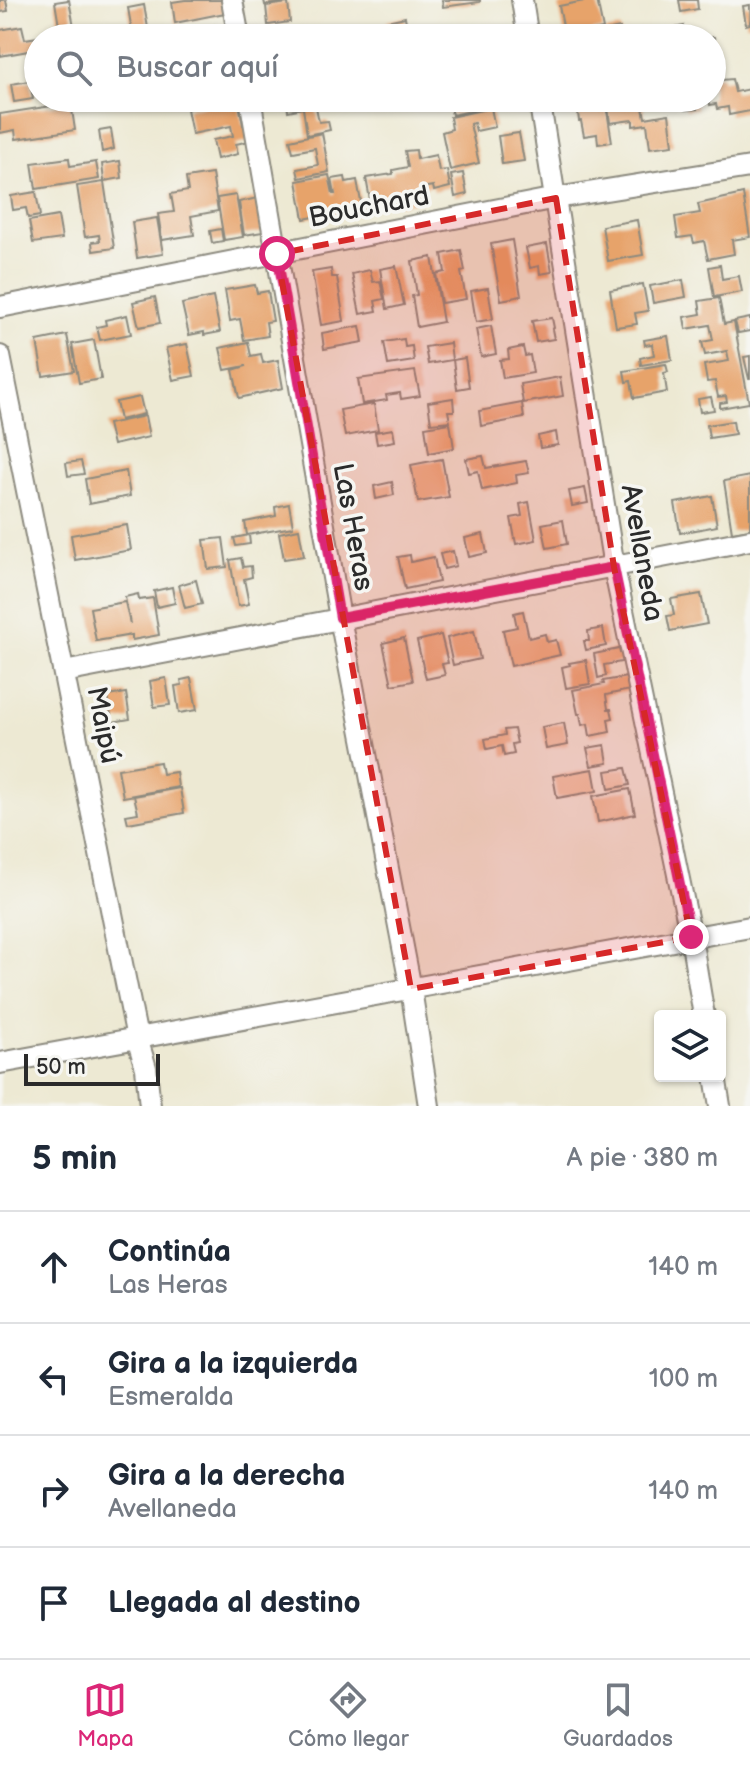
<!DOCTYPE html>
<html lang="es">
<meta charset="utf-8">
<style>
body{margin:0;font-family:"Balsamiq Sans",sans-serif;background:#f2f2f3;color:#1f2937}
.controls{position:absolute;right:24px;bottom:24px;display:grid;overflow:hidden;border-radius:8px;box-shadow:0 2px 6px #0004}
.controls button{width:72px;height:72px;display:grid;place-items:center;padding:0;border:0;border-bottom:2px solid #e0e1e3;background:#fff;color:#1f2937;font:40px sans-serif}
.scale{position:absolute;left:24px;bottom:20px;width:136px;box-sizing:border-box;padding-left:8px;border:4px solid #2b2b2b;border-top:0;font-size:22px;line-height:28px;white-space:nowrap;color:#2b2b2b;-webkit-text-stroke:6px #f6f6f2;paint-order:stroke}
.stop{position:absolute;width:24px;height:24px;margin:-18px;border:6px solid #db2777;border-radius:50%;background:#fff}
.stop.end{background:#db2777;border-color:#fff;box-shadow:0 2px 8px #0008}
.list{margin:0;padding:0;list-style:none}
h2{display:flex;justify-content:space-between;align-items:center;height:104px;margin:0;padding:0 32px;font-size:34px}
h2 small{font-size:26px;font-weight:400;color:#747a83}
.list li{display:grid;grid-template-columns:52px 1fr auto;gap:24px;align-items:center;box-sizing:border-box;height:112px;padding:0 32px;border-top:2px solid #e0e1e3}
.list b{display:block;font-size:30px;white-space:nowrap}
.list p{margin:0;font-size:26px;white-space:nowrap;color:#747a83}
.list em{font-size:26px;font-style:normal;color:#747a83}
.icon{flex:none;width:44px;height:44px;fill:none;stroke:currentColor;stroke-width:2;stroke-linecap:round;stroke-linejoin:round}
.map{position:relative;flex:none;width:750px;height:1106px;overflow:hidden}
.search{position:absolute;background:#fff;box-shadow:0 2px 6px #0004;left:24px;right:24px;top:24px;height:88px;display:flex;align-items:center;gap:20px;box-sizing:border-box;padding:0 28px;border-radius:44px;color:#747a83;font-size:30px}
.sheet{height:552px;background:#fff}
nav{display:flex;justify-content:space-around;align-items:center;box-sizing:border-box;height:112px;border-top:2px solid #e0e1e3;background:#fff;font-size:22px;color:#747a83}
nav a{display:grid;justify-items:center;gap:4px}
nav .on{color:#db2777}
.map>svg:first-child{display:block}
.building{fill:#e7a36a}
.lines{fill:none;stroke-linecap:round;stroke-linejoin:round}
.street-casing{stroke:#8c8a7f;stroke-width:24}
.street{stroke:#fff;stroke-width:20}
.route{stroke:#db2777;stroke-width:10}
.marked{fill:#d62828;fill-opacity:0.2;stroke:#d62828;stroke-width:6;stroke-dasharray:16 10;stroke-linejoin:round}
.labels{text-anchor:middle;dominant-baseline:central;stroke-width:7;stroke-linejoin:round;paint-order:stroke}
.street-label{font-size:28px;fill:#2b2b2b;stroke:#f6f6f2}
</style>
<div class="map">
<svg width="750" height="1106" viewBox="0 0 750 1106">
<rect width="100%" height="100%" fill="#f6f6f2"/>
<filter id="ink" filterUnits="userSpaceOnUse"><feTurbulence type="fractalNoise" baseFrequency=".0125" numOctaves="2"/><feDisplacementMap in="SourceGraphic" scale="16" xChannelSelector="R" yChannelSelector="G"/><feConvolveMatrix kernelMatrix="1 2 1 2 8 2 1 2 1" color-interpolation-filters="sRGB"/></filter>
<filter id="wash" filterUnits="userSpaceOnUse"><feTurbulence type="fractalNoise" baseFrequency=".006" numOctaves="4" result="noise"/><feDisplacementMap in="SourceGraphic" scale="32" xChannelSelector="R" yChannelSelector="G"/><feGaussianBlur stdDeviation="1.8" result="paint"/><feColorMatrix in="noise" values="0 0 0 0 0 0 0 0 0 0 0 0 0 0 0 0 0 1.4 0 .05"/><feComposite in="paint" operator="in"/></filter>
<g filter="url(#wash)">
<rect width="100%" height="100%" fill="#ede9d3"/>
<g id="blocks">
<path class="building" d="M0 0H6L8 11 0 12Z
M69 0 76 37 61 38 55 2Z
M185 0H223L225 13 175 23 172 2Z
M264 0H284V2L265 5Z
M442 0H480V2L443 7Z
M589 0H597L603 29 565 36 559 6Z
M679 0H697L698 9 681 12Z
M288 3 290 22 268 25 266 6Z
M144 5 148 28 132 31 128 8Z
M750 5V24L746 25 743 6Z
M405 17 408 32 414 30 416 38H383L390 35 387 21Z
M214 25 216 38H193L192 30Z
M22 26 25 39 38 37V65H36L34 50 0 56V30Z
M684 26 686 38H660L659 31Z
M620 28 622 38H577V37Z
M334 30 335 38H297V36Z
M712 37H714L718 61 712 62Z
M722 76V80L732 79 735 92 750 89V111L729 115 728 107 717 109 716 104 710 105 709 98H712V78Z
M30 81 33 99 14 102 11 84Z
M189 98H224V99L191 106Z
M296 98H339L340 103 316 107 319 122 328 121 330 130 307 135 303 108 288 111 286 100Z
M461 98H488L490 107 452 115 449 101Z
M576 98H605L612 142 598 144 597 134 584 136 581 121H579Z
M614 98H651L652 105 643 107 645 118 669 114 673 145 650 148 647 124 633 126V120L610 123 608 106 615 105Z
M683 98H695L697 109 685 110Z
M238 99 243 125 246 124 249 141 236 144 238 154 217 159 213 140 233 136 231 126 192 134 187 109Z
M71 103 75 130 16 139 15 130 0 133V114Z
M491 108 495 127 476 131 474 123 470 124 479 163 450 170 442 132 452 129 450 117Z
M111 129 114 149 102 152 99 131Z
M322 133 329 172 299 178 297 169 318 165 315 148 293 152 290 140Z
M519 133 524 161 502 164 498 136Z
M416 150 417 159 436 155 439 171 447 170 450 187 434 191 433 186 422 188 424 201 399 205 398 200 371 205 366 178 393 174V170L408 167 405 151Z
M69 158 70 166 96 162 99 179 36 189 32 163Z
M120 161 122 178 104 181 102 164Z
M463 173 467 194 455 197 451 175Z
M212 174 218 211 191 216 194 235 162 240 158 214 174 212 171 194 188 191 186 178Z
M329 175 333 194H335L332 179 345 177 346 182 357 180 363 213 339 218 338 212 304 219 297 181Z
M104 182 114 248 93 251 92 242 100 241 99 235 85 237 77 186Z
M36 192 40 216 28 218 26 208 13 210 11 196Z
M743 194 750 237 732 240 734 254 708 259 704 241 694 243 692 236 678 238 675 217 700 213 698 204Z
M236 195 243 237 224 240 217 198Z
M258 198 263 232 244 235 239 202Z
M58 216 62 239 33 243 29 221Z
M157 218 163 254 137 258 132 222Z
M637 220 643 255 608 261 602 226Z
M221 229 223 241 212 243 210 231Z
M512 240 521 296 501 300 491 244Z
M547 244 552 272 540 274 539 266 530 268 526 248Z
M461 250 465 271 461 272 466 299 441 303 436 274 445 272 442 254Z
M432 257 443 322 417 327 412 296 417 295 412 261Z
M720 265 722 279 739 276 742 292 714 297 709 267Z
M396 266 404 305 387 309 380 269Z
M331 269 332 277H337L344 321 321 325 312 272Z
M370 270 373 282 380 281 384 299 375 301 377 311 360 314 352 274Z
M683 280 686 297 653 303 650 286Z
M643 284 648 311 635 313 637 324 616 327 610 290Z
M255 285 257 293 268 291 273 321 266 322 268 336 244 340 240 319 230 321 225 290Z
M488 288 493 319 476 322 471 291Z
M155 297 160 323 139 327 133 302Z
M213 297 220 332 204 335V332L189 335 182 304Z
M719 298 724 324 734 322 749 403 720 408V403L727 402 726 396 718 397 715 381 707 382 704 365 729 361 727 351 705 355 702 342 713 340 710 325 686 329 684 317 701 314 699 301Z
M127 315 131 334 100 340 97 327 106 325 105 320Z
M552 318 554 328 552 329 554 339 536 342 532 321Z
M750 318V331L738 333 735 321Z
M360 326 363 342 324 349 322 333Z
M491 326 496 354 481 357 476 329Z
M67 335 74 371 43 376 37 341Z
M668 336 672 360 641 365 640 358 654 355 652 344 645 345 644 340Z
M404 339 405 347 412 346 414 361 388 365 384 342Z
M94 340 101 379 79 383 72 344Z
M248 342 251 356 261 354 263 363 278 360 283 388 239 398 233 370 246 366 225 370 220 348Z
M450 343 452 360 428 364 425 347Z
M187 344 194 376 173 380 166 348Z
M523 347 525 356 530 355 533 373 503 378 500 360 509 359 508 350Z
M750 356V379H749L744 357Z
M465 358 469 387 457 389 453 360Z
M666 364 668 372 664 373 667 392 634 398 631 381 626 382 624 371Z
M415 371 420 396 401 399 400 393 386 395 387 400 362 404 358 379Z
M560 377 563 396 523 403 520 384Z
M140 397 144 414 120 420 116 402Z
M711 397 714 410 700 412 698 399Z
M453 398 454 411H448L450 421 431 423 428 402Z
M522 403 524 418 481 426 479 411Z
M374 404 378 430 345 436 340 410Z
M145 416 149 437 113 445 108 424Z
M733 421 735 434 709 438 707 425Z
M450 423 454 448 429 453 425 427Z
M393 429 395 441 377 444 375 432Z
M556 432 558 445 540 448 538 436Z
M483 456 486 468 526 461 529 473 516 475 517 483 482 490 478 471 469 473 466 459Z
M442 459 449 497 418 502 411 465Z
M81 461 84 474 68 476 66 463Z
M126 471 130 496 89 504 85 479Z
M750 476V529L732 532 724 481Z
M392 482 394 495 376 499 374 486Z
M585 488 588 503 572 506 569 491Z
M712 496 717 526 680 533 675 503Z
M529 502 536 540 516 544 511 518 522 516 520 504Z
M289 504 293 527 247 535 245 522 276 516 275 507Z
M563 520 567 544 547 548 542 524Z
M127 525 131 550 75 560 71 535Z
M299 529 304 556 284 559 279 533Z
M483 534 487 553 469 557 465 538Z
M249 535 250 544 236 546 234 538Z
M223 538 227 567 208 569 204 540Z
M453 551 456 566 444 569 440 554Z
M410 555 411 562 434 557 439 582 405 589 398 557Z
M241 558 243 567 251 566 252 577 244 579 249 604 238 606 230 560Z
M196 580 202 604 185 608 179 585Z
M172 587 175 603 157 607 154 591Z
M138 594 139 600 153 598 159 635 132 640V635L96 641 90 608 125 602 130 624 125 597Z
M701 594 707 624 670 631 667 616 674 615 671 599Z
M523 611 529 638 545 634 547 642 556 640 560 655 511 666 503 630 517 627 514 613Z
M603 628 606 646 586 650 584 641H589L588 631Z
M474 631 480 659 453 665 447 638Z
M441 635 448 663 442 664 445 675 426 679 417 641Z
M404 638 413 681 392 685 383 643Z
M619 649 620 653 625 651 627 661 604 665 606 676 598 678 594 654Z
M586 660 590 684 566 688 562 667 570 665 569 663Z
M627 677 630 690 606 695 608 709H611L613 718 608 719 610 732 590 736 588 724 582 725 580 714H578L573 690 604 684 603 681Z
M166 678 170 705 154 707 150 681Z
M191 678 197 710 179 713 175 686 182 685 181 680Z
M126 693 130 719 112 722 108 696Z
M564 723 568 745 546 749 542 727Z
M514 729 517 743 512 744 514 754 504 756 502 746 487 749 485 739 505 735 504 730Z
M605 745 608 763 591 766 587 748Z
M160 762 162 774 176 772 178 787 123 797 118 769Z
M626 768 630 785 609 789 606 771Z
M593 769 597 791 557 798 553 776Z
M180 788 184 813 128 823 126 815 138 813 134 796Z
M630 789 635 814 598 822 593 796Z"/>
</g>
</g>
<g filter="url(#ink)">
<use href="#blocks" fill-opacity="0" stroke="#8c8a7f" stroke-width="2"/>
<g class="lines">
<g class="street-casing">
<path id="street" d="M232 0 239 38
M522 0 528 38
M250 98 340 618 411 989 429 1106
M539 98 614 567 691 937 704 1016
M0 307 556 198 750 167
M0 356 137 1038 146 1068 150 1106
M64 672 750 540
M0 1063 750 927
M715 1076 720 1106"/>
</g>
<use href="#street" class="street"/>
</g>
</g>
<g class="lines" filter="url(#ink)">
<path class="route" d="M277 254 340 618 614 567 691 937"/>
</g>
<path class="marked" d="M556 198 614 567 691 937 411 989 277 254Z"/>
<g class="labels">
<g class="street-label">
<text transform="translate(369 207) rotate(-11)">Bouchard</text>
<text transform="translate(353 527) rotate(80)">Las Heras</text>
<text transform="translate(642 553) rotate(80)">Avellaneda</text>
<text transform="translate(103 725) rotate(79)">Maipú</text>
</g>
</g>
</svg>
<div class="controls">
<button><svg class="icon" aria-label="layers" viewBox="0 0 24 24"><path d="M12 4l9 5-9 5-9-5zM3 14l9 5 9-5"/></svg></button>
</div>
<div class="scale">50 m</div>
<div class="stop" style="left:277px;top:254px"></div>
<div class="stop end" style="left:691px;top:937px"></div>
<div class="search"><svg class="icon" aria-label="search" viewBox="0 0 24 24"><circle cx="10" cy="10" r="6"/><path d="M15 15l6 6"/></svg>Buscar aquí</div>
</div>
<section class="sheet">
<h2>5 min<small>A pie · 380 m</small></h2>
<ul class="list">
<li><svg class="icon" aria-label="ahead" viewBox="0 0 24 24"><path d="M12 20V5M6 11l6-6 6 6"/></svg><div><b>Continúa</b><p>Las Heras</p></div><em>140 m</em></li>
<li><svg class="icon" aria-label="left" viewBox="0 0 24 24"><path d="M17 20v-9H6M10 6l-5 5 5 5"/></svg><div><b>Gira a la izquierda</b><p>Esmeralda</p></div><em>100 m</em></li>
<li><svg class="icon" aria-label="right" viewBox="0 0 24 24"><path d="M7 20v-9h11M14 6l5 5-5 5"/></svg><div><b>Gira a la derecha</b><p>Avellaneda</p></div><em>140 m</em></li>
<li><svg class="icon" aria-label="arrive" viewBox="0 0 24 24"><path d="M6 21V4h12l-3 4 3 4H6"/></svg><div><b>Llegada al destino</b></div></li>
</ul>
</section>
<nav>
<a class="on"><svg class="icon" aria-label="map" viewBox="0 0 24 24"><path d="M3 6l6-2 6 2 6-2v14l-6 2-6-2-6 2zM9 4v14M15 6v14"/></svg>Mapa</a>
<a><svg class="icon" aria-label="directions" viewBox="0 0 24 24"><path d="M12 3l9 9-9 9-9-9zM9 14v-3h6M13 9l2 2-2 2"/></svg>Cómo llegar</a>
<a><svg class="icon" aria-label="saved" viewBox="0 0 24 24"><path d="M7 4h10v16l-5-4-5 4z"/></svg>Guardados</a>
</nav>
